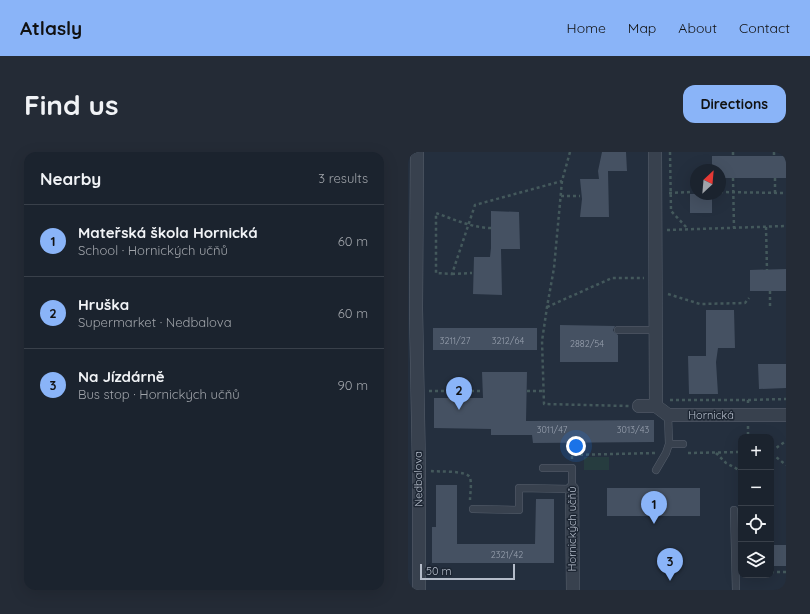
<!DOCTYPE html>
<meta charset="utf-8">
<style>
body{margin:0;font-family:Quicksand,sans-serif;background:#242b36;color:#f1f3f6}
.controls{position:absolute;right:12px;bottom:12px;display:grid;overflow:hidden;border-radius:8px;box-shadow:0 4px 16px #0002}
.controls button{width:36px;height:36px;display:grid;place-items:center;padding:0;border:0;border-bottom:1px solid #39404a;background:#1b232e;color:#f1f3f6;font:20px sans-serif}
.compass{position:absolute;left:282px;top:12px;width:36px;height:36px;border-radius:50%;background:#1b232e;box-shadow:0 4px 16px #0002;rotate:26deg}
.scale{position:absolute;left:12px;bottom:10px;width:95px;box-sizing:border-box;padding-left:4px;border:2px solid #b4bcc9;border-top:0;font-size:11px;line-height:14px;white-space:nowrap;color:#b4bcc9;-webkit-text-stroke:3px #1d2633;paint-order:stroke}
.you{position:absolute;left:168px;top:294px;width:14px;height:14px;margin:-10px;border:3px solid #fff;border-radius:50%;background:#1a73e8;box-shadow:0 0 0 6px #1a73e833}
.badge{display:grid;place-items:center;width:26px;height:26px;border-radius:50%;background:#8ab4f8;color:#111;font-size:13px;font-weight:700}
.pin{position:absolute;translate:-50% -33px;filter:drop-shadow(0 1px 2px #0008)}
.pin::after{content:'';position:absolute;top:21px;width:14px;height:12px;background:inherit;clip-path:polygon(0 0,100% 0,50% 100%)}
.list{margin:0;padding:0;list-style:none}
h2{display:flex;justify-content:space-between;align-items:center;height:52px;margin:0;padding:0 16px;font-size:17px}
h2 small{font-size:13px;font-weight:400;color:#a0a4aa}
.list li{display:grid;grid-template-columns:26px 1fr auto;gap:12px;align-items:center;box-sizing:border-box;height:72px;padding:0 16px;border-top:1px solid #39404a}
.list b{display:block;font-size:15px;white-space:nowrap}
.list p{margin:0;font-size:13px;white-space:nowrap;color:#a0a4aa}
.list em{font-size:13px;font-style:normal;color:#a0a4aa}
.icon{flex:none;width:22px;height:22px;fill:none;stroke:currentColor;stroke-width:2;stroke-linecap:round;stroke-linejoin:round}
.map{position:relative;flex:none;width:378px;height:438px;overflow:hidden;border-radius:12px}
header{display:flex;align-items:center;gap:24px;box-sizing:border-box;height:56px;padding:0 20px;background:#8ab4f8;color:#111}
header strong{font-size:19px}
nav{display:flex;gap:22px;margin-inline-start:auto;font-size:14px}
.intro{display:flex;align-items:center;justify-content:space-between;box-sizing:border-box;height:96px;padding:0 24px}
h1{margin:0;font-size:28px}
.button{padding:10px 18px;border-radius:12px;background:#8ab4f8;color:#111;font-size:14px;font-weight:700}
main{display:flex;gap:24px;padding:0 24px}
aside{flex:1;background:#1b232e;border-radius:12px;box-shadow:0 4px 16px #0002}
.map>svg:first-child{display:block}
.green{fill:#263c3f}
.building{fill:#455162}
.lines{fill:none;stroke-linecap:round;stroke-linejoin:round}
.service-casing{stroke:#565f6c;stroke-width:8}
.minor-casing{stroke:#565f6c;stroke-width:14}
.path{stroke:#44595c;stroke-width:2.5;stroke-dasharray:3 3;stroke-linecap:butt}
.service{stroke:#38414e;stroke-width:7}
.minor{stroke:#38414e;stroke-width:13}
.labels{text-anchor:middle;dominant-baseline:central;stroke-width:3;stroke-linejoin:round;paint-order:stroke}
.number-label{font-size:9px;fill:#98a1af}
.street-label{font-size:11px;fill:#b4bcc9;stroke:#1d2633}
</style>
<header>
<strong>Atlasly</strong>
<nav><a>Home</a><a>Map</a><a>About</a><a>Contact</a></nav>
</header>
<div class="intro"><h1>Find us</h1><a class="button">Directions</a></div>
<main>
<aside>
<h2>Nearby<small>3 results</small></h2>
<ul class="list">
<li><span class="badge">1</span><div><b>Mateřská škola Hornická</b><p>School · Hornických učňů</p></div><em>60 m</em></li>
<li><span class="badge">2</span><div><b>Hruška</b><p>Supermarket · Nedbalova</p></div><em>60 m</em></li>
<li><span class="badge">3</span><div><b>Na Jízdárně</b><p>Bus stop · Hornických učňů</p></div><em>90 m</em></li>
</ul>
</aside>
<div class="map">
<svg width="378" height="438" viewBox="0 0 378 438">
<rect width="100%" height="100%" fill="#242f3e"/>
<path class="green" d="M176 305H201V318H176Z"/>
<path class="building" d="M194 0H218L219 19H200L201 65H172L174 47 172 27H191L190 19Z
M304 4H378V26H312V18H304Z
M282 42H304V61H282Z
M83 59 111 60 112 97H93L94 143 65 142 66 105H82L83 96Z
M378 117V139H342V118Z
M298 158H326L327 196H310L308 210 310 242H281L280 204H298Z
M152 173 207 174 205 178 206 180 210 183V210H152Z
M25 176H129V198H25Z
M350 212H378V236L351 237Z
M74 220H119L118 269 246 268V290L125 291 124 283H83V277L26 276V246H75Z
M28 333H49V392H127L128 347H146V411H24V375H28Z
M199 336H292V364H199Z
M363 393H378V414H363Z"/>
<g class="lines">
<g class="service-casing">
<path id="service" d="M210 178H248
M261 292H275
M248 318 258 301 261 292 260 263
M65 357 111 358V336L164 337V316H135
M326 358 328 438"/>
</g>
<g class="minor-casing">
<path id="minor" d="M9 0 8 157 11 319V438
M247 0 248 254
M231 254H248L260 263H378
M164 337 165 438"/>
</g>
<path class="path" d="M162 0 154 29 146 116 139 155 134 189 136 252 221 254
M262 0 263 59 280 77
M325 0V4
M366 0V4
M325 26 326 76
M367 26V41
M312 40 375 41
M261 41 282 40
M153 44H172
M358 75 359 118
M83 76C65 76 45 67 28 61V121L44 122 67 53 154 29
M259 78 378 74
M44 122 64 121
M362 139V155
M260 142 292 152 337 151 341 146
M139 155 204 126H236
M21 239H75
M119 239H135
M262 248H340V251
M340 248 378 247
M340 274V285
M363 298 368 296 378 289
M280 301 333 300
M308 301 318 311 333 319
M363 303 368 305 378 313
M164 307V303L247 301
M23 319C31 320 60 318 62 326 64 332 62 342 62 348
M363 420H378"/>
<use href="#service" class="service"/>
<use href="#minor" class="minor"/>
</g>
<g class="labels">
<g class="number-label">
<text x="47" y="188">3211/27</text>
<text x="100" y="188">3212/64</text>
<text x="179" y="191">2882/54</text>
<text x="144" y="277">3011/47</text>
<text x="225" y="277">3013/43</text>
<text x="99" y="402">2321/42</text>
</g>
<g class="street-label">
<text x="303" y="263">Hornická</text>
<text transform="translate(10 327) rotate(-91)">Nedbalova</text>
<text transform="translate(164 377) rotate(-90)">Hornických učňů</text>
</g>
</g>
</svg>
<div class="controls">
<button>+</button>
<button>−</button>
<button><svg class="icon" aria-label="locate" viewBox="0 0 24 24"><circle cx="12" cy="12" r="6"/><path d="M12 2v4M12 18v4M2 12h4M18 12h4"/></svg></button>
<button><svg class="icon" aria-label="layers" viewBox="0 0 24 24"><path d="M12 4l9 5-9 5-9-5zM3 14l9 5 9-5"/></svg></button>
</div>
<svg class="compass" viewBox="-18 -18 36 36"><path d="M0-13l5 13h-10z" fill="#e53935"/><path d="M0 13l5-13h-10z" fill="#a0a4aa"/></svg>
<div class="scale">50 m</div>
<div class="you"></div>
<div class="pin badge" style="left:246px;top:372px">1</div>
<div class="pin badge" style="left:51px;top:258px">2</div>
<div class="pin badge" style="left:262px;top:429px">3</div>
</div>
</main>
